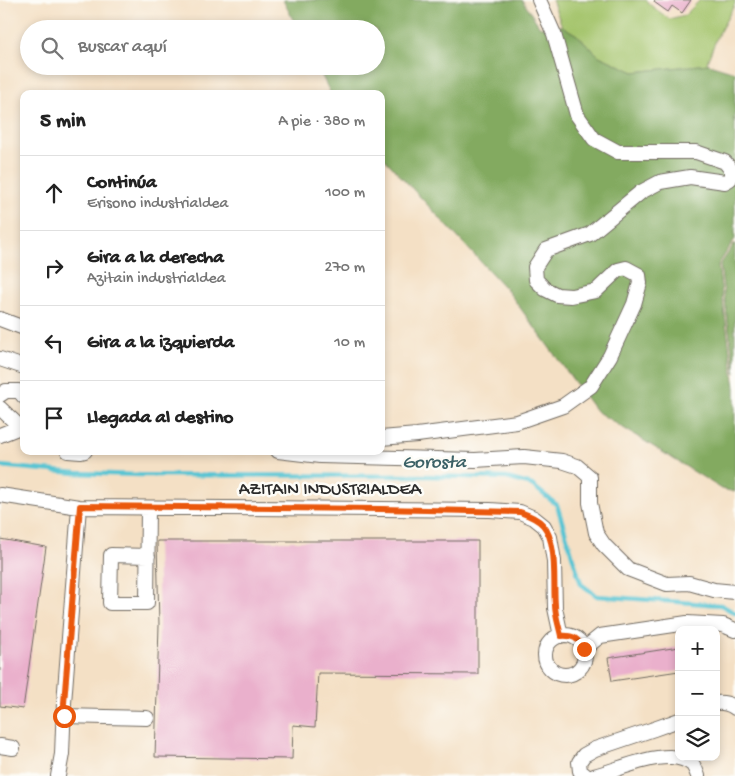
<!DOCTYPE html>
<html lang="es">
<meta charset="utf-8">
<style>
body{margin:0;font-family:"Gochi Hand",sans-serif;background:#f2f2f2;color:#222}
.controls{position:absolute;right:15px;bottom:15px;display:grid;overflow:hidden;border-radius:10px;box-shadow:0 2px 8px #0003}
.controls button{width:45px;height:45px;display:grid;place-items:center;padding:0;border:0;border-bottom:1px solid #e0e0e0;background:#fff;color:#222;font:25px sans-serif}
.stop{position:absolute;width:15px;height:15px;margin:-11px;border:4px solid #ea580c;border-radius:50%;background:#fff}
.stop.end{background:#ea580c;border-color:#fff;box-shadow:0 1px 5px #0008}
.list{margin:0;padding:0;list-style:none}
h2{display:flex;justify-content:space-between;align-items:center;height:65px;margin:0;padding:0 20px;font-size:21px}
h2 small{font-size:16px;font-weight:400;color:#767676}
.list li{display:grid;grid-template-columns:32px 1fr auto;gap:15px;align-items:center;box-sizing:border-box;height:75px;padding:0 20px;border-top:1px solid #e0e0e0}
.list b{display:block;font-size:19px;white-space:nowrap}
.list p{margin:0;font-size:16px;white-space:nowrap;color:#767676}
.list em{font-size:16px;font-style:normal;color:#767676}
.icon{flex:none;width:28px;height:28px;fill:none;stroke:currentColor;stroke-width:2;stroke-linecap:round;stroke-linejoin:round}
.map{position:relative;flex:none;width:735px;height:776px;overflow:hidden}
.search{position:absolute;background:#fff;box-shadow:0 2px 8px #0003;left:20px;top:20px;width:365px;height:55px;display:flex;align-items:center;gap:12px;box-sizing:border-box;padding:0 18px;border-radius:28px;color:#767676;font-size:19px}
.panel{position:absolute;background:#fff;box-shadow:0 2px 8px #0003;left:20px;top:90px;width:365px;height:365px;border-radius:10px}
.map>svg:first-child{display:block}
.green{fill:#a4c46c;stroke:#68784c}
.forest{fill:#83aa60;stroke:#576a46}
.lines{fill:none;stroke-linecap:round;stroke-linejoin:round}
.stream{stroke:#5ac5d3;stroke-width:4.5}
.building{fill:#eab0cc}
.minor-casing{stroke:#716a61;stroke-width:16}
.minor{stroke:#fff;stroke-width:14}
.route{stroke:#ea580c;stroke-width:6}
.labels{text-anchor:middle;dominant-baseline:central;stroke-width:5;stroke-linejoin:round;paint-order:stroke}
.street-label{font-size:18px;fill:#2b2b2b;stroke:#fdfcf7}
.water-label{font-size:19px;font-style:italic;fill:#3b6166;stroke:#fdfcf7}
</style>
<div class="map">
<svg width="735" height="776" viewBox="0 0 735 776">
<rect width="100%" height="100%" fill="#fdfcf7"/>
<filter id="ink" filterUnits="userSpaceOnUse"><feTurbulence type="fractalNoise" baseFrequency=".02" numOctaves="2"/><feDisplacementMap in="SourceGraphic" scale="10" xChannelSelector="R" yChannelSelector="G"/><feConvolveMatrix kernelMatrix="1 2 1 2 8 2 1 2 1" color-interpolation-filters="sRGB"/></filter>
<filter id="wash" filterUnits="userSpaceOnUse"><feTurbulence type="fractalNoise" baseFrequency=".0096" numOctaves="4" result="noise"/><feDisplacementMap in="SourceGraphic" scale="20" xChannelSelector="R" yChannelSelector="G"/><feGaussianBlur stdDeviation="1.12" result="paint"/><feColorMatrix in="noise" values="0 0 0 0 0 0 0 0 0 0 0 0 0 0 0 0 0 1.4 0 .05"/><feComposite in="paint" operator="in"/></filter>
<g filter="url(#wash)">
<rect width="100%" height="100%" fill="#f4e0c5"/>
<path class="green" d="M552 0H646L649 4 669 19 685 15 700 0H735V4L718 35 707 62 709 64 634 72 599 56 577 35 562 26Z"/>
<path class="forest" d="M283 0H522L540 27 562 26 577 35 599 56 634 72 709 64 735 72V121L733 118 735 123V239L718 265 735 388V492L722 489 596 411 507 290 381 155V94H331L317 66H376V29H298Z
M735 243V373L720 265Z"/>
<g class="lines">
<path class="stream" d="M0 466 76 473 139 475 428 476 507 478 532 485 557 505 581 584 597 596 721 605 735 613"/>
</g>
<g id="blocks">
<path class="building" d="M655 0H691L682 13 672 6 668 12 654 2Z
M0 539 46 547 23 709 0 706Z
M157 541H478V674L318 673 315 727 293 725 292 759 155 757 159 625Z
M679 647V671L612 681 608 658Z"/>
</g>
</g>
<g filter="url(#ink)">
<use href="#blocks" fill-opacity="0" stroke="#716a61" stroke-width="1"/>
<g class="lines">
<g class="minor-casing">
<path id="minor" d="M0 319 24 328
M0 359 24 367
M0 395 6 391H19L24 397
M0 408 20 427
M0 435 20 427 24 429
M381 438 417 435 517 422 563 406 591 386 610 356 634 304 640 283 639 275 626 268 618 270 596 291 571 296 557 295 545 289 536 280 535 267 546 250 590 234 641 192 660 182 690 177 725 182 730 179 732 171 725 162 696 152H618L594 139 577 115 554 34 539 0
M68 451 81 452 85 451
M278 451 320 456 475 460 524 457 562 461 577 466 590 477V503L596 533 604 545 628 569 667 584 689 583 714 590 735 592
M0 495 79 507 381 509 490 510 520 512 534 518 544 526 550 537 554 561 555 608 561 636
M148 508 147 603H110L111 555 148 556
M545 655a20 20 0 1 1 40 0a20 20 0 1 1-40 0Z
M584 649 600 636 687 623 723 625 735 630
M716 703C722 702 731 704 735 708
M64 716 147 718
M0 746 13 748
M58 776 62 754 64 703 79 507
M586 776 580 771 579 762 584 755 595 749 654 729 679 720
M594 776C617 770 648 756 671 757 678 757 688 760 693 765 695 768 697 773 698 776"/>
</g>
<use href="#minor" class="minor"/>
</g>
</g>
<g class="lines" filter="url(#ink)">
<path class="route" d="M64 716V703L80 506 381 509 520 512C528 515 537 518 543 525 558 542 553 583 555 605 555 615 559 626 561 636 573 635 578 638 584 649"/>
</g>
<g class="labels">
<g class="street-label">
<text x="330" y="490">AZITAIN INDUSTRIALDEA</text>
</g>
<g class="water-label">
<text x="434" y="463">Gorosta</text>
</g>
</g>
</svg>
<div class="controls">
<button>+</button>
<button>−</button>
<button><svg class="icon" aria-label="layers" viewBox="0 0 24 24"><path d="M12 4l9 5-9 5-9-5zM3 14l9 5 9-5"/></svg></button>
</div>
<div class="stop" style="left:64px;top:716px"></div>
<div class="stop end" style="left:584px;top:649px"></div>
<div class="search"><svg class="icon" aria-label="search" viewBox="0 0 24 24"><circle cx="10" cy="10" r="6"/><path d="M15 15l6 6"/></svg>Buscar aquí</div>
<section class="panel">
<h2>5 min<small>A pie · 380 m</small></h2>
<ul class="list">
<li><svg class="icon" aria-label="ahead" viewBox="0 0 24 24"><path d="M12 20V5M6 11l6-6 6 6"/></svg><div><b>Continúa</b><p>Erisono industrialdea</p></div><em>100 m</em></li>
<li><svg class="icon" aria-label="right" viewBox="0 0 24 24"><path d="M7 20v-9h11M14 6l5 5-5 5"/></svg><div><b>Gira a la derecha</b><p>Azitain industrialdea</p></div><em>270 m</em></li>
<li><svg class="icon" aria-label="left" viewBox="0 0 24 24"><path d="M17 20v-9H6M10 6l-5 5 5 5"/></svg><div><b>Gira a la izquierda</b></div><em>10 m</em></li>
<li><svg class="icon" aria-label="arrive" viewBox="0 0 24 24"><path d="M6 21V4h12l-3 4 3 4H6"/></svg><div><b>Llegada al destino</b></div></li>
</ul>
</section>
</div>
